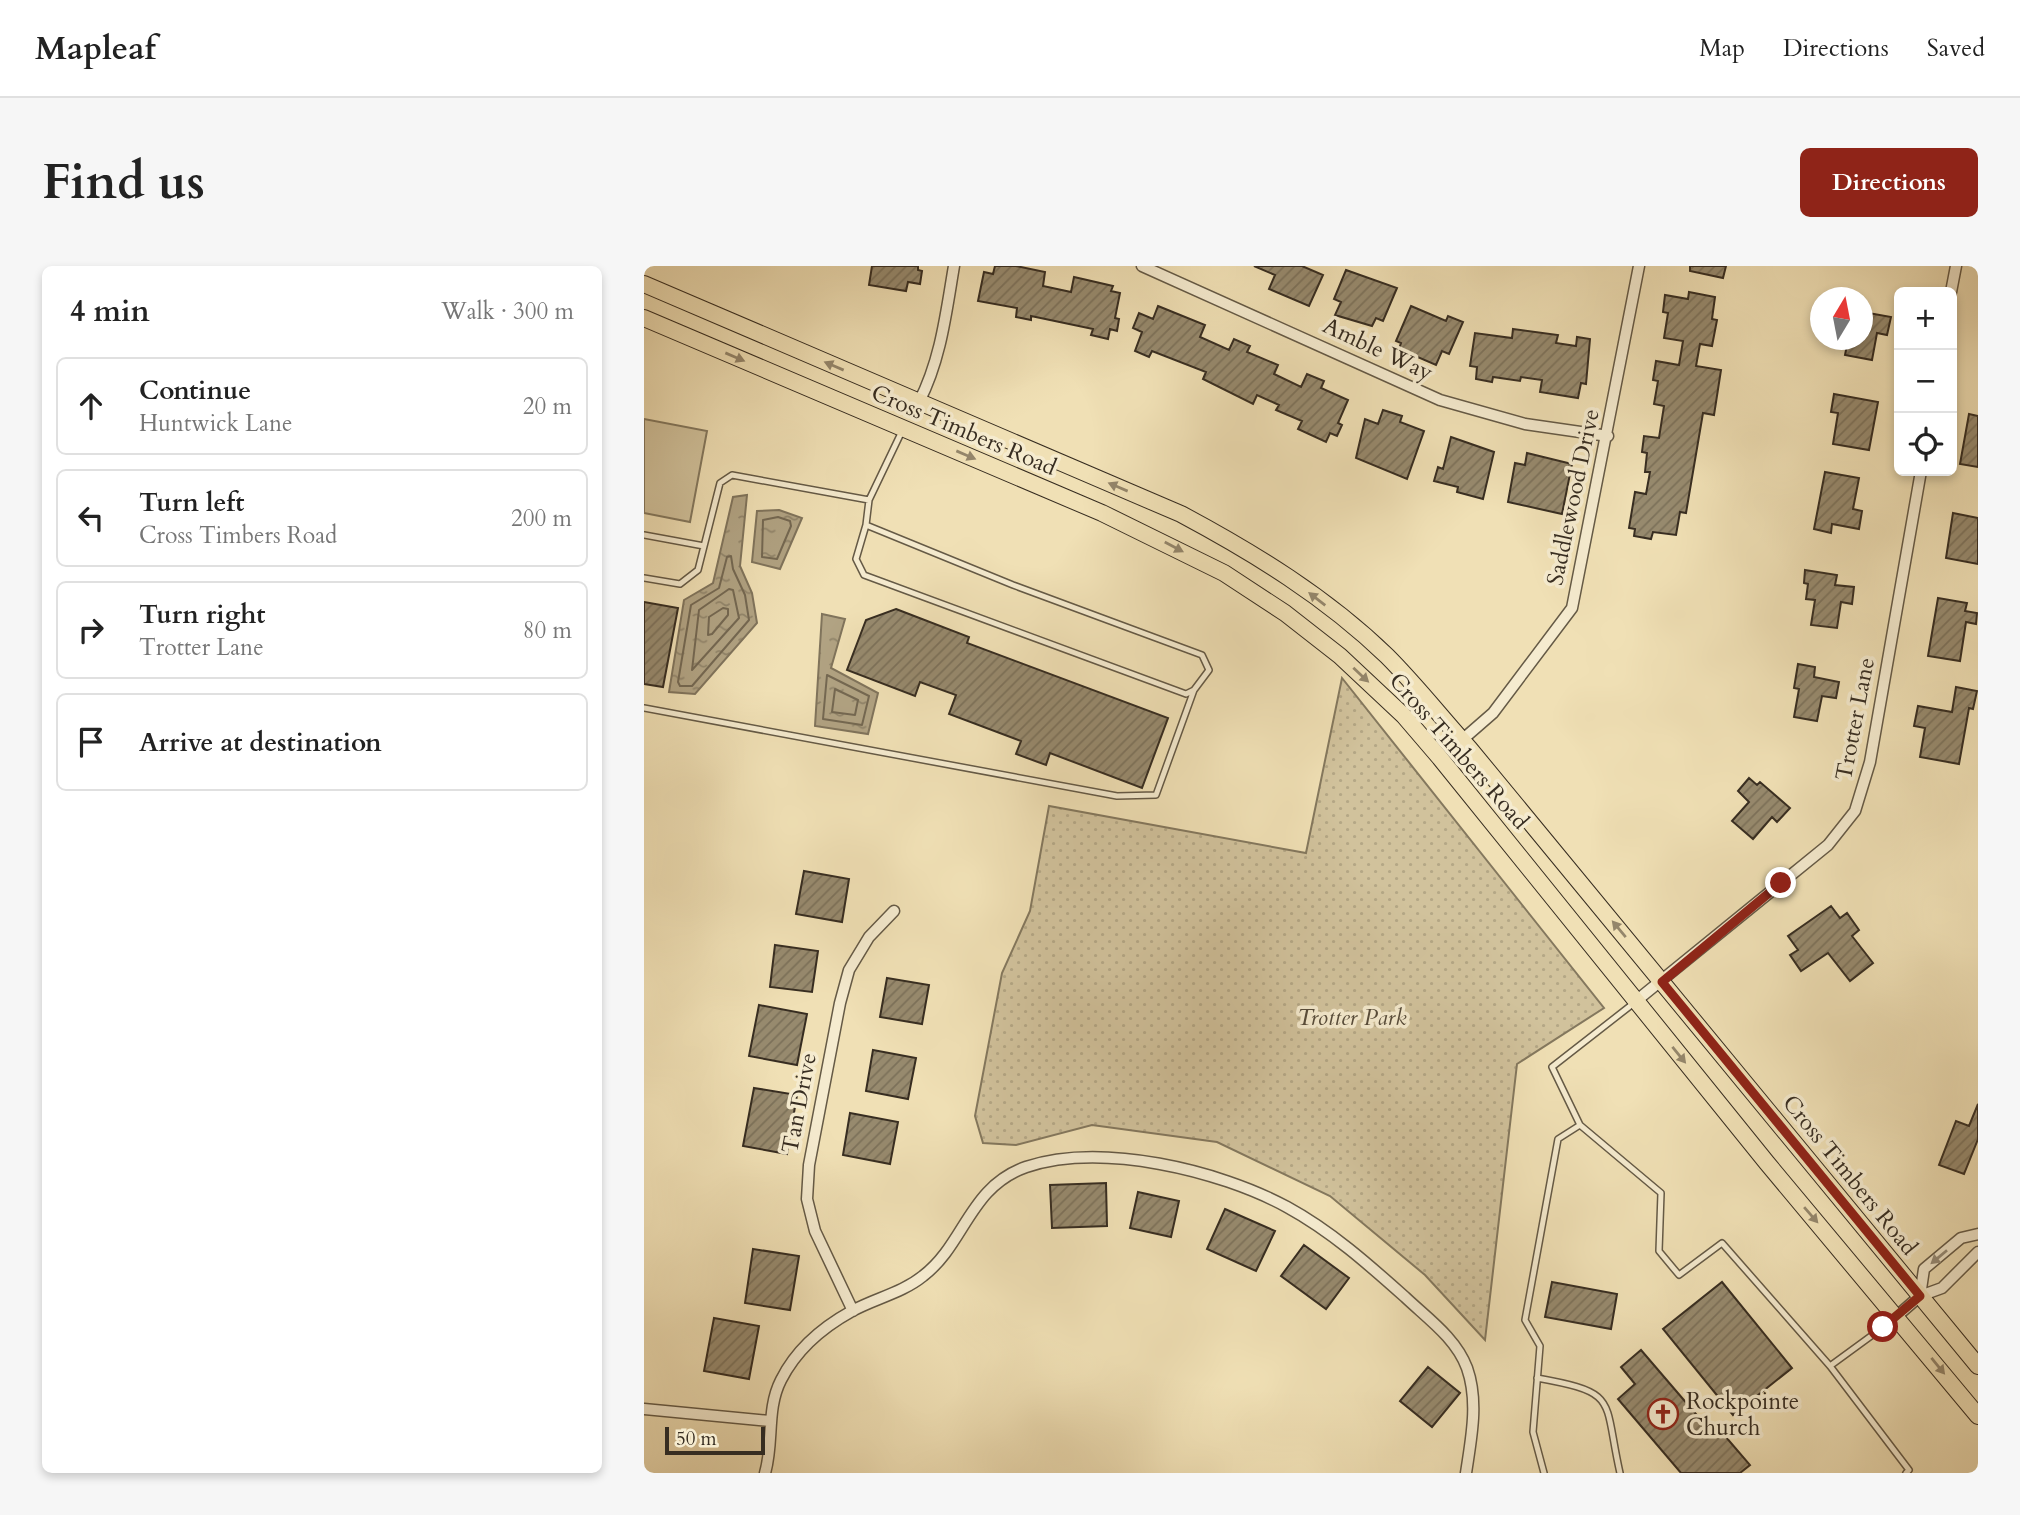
<!DOCTYPE html>
<meta charset="utf-8">
<style>
body{margin:0;font-family:Cardo,serif;background:#f6f6f6;color:#222}
.controls{position:absolute;right:21px;top:21px;display:grid;overflow:hidden;border-radius:10px;box-shadow:0 4px 10px #0003}
.controls button{width:63px;height:63px;display:grid;place-items:center;padding:0;border:0;border-bottom:2px solid #e0e0e0;background:#fff;color:#222;font:35px sans-serif}
.compass{position:absolute;left:1166px;top:21px;width:63px;height:63px;border-radius:50%;background:#fff;box-shadow:0 4px 10px #0003;rotate:10deg}
.scale{position:absolute;left:21px;bottom:18px;width:100px;box-sizing:border-box;padding-left:7px;border:4px solid #372d21;border-top:0;font-size:19px;line-height:24px;white-space:nowrap;color:#372d21;-webkit-text-stroke:5px #f5ebcf;paint-order:stroke}
.stop{position:absolute;width:21px;height:21px;margin:-16px;border:5px solid #8f2418;border-radius:50%;background:#fff}
.stop.end{background:#8f2418;border-color:#fff;box-shadow:0 2px 7px #0008}
.list{margin:0;padding:0;list-style:none}
h2{display:flex;justify-content:space-between;align-items:center;height:91px;margin:0;padding:0 28px;font-size:30px}
h2 small{font-size:23px;font-weight:400;color:#767676}
.list li{display:grid;grid-template-columns:46px 1fr auto;gap:21px;align-items:center;box-sizing:border-box;height:98px;margin:0 14px 14px;padding:0 14px;border:2px solid #e0e0e0;border-radius:10px}
.list b{display:block;font-size:26px;white-space:nowrap}
.list p{margin:0;font-size:23px;white-space:nowrap;color:#767676}
.list em{font-size:23px;font-style:normal;color:#767676}
.icon{flex:none;width:38px;height:38px;fill:none;stroke:currentColor;stroke-width:2;stroke-linecap:round;stroke-linejoin:round}
.map{position:relative;flex:none;width:1334px;height:1207px;overflow:hidden;border-radius:10px}
header{display:flex;align-items:center;gap:42px;box-sizing:border-box;height:98px;padding:0 35px;background:#fff;border-bottom:2px solid #e0e0e0}
header strong{font-size:33px}
nav{display:flex;gap:38px;margin-inline-start:auto;font-size:24px}
.intro{display:flex;align-items:center;justify-content:space-between;box-sizing:border-box;height:168px;padding:0 42px}
h1{margin:0;font-size:49px}
.button{padding:18px 32px;border-radius:10px;background:#8f2418;color:#fff;font-size:24px;font-weight:700}
main{display:flex;gap:42px;padding:0 42px}
aside{flex:1;background:#fff;border-radius:10px;box-shadow:0 4px 10px #0003}
.map>svg:first-child{display:block}
.green{fill:#d1c29c;stroke:#84785e;stroke-width:2}
.park{fill:url(#park-dots);stroke:#84785e;stroke-width:2}
.water{fill:url(#water-ripples);stroke:#80745c;stroke-width:2}
.lines{fill:none;stroke-linecap:round;stroke-linejoin:round}
.shore{stroke:#746852;stroke-width:2}
.building{fill:url(#building-hatch);stroke:#372d21;stroke-width:2}
.lane-casing{stroke:#655a46;stroke-width:8}
.street-casing{stroke:#655a46;stroke-width:13}
.primary-casing{stroke:#372d21;stroke-width:18}
.lane{stroke:#f5ebcf;stroke-width:5}
.street{stroke:#f5ebcf;stroke-width:10}
.primary{stroke:#f0e0b5;stroke-width:16}
.oneway{fill:#94866b}
.oneway2{fill:#968c78}
.route{stroke:#8f2418;stroke-width:9}
.labels{text-anchor:middle;dominant-baseline:central;stroke-width:7;stroke-linejoin:round;paint-order:stroke}
.street-label{font-size:23px;fill:#372d21;stroke:#f5ebcf}
.park-label{font-size:23px;font-style:italic;fill:#564b3a;stroke:#f5ebcf}
.poi-label{font-size:23px;fill:#372d21;stroke:#f5ebcf;text-anchor:start}
</style>
<header>
<strong>Mapleaf</strong>
<nav><a>Map</a><a>Directions</a><a>Saved</a></nav>
</header>
<div class="intro"><h1>Find us</h1><a class="button">Directions</a></div>
<main>
<aside>
<h2>4 min<small>Walk · 300 m</small></h2>
<ul class="list">
<li><svg class="icon" aria-label="ahead" viewBox="0 0 24 24"><path d="M12 20V5M6 11l6-6 6 6"/></svg><div><b>Continue</b><p>Huntwick Lane</p></div><em>20 m</em></li>
<li><svg class="icon" aria-label="left" viewBox="0 0 24 24"><path d="M17 20v-9H6M10 6l-5 5 5 5"/></svg><div><b>Turn left</b><p>Cross Timbers Road</p></div><em>200 m</em></li>
<li><svg class="icon" aria-label="right" viewBox="0 0 24 24"><path d="M7 20v-9h11M14 6l5 5-5 5"/></svg><div><b>Turn right</b><p>Trotter Lane</p></div><em>80 m</em></li>
<li><svg class="icon" aria-label="arrive" viewBox="0 0 24 24"><path d="M6 21V4h12l-3 4 3 4H6"/></svg><div><b>Arrive at destination</b></div></li>
</ul>
</aside>
<div class="map">
<svg width="1334" height="1207" viewBox="0 0 1334 1207">
<defs>
<pattern id="park-dots" width="8" height="8" patternUnits="userSpaceOnUse" patternTransform="scale(1.75)"><rect width="8" height="8" fill="#d1c29c"/><path d="M2 2h.1M6 6h.1" fill="none" stroke="#b4a786" stroke-width="1.8" stroke-linecap="round"/></pattern>
<pattern id="water-ripples" width="26" height="14" patternUnits="userSpaceOnUse" patternTransform="scale(1.75)"><rect width="26" height="14" fill="#b1a383"/><path d="M2 4q2-2 4 0t4 0M15 11q2-2 4 0t4 0" fill="none" stroke="#91856b"/></pattern>
<pattern id="building-hatch" width="6" height="6" patternUnits="userSpaceOnUse" patternTransform="scale(1.75)"><rect width="6" height="6" fill="#978a6e"/><path d="M-1 1l2-2M0 6l6-6M5 7l2-2" fill="none" stroke="#7c715a"/></pattern>
</defs>
<rect width="100%" height="100%" fill="#f0e0b5"/>
<filter id="stains"><feTurbulence type="fractalNoise" baseFrequency=".00286" numOctaves="4"/><feColorMatrix values="0 0 0 0 .2 0 0 0 0 .09 0 0 0 0 .02 0 0 0 .5 -.17"/></filter>
<radialGradient id="worn" r=".72"><stop offset=".6" stop-color="#630" stop-opacity="0"/><stop offset="1" stop-color="#630" stop-opacity=".3"/></radialGradient>
<path class="green" d="M0 153 63 165 46 256 0 247Z"/>
<path class="park" d="M698 412 960 742 873 798 841 1074 781 1009 686 930 573 876 448 859 372 879 339 877 331 850 358 707 386 645 405 540 662 587Z"/>
<path class="water" d="M103 229 96 300 108 327 113 357 51 428 25 426 40 334 69 317 89 231Z
M135 244 158 252 136 303 108 296 113 245Z
M178 348 201 353 187 402 234 427 224 468 171 460Z"/>
<g class="lines">
<path class="shore" d="M134 251 146 255 147 260 133 293 118 291 119 254Z
M87 290 89 303 101 329 105 354 48 420H36L34 416 47 339 75 322 83 291Z
M85 323 89 324 95 352 48 404 55 344Z
M79 342 84 343V349L68 368 64 369 65 351Z
M183 409 225 430 218 459 179 453Z
M191 423 214 434 211 449 188 446Z"/>
</g>
<path class="building" d="M228 0H274V4L278 5 276 18 264 16 262 25 225 19Z
M351 0H372L401 6 399 20 427 26 430 11 469 20 467 25 476 27 471 52 475 53 473 65 466 63 464 73 447 69 449 63 387 50V54L372 51 373 42 334 35 340 6 349 8Z
M610 0H658L679 9 665 40 625 23 631 9Z
M1046 0H1082L1079 12 1046 5Z
M702 4 753 22 739 55 732 52 728 60 691 49 697 36 690 33Z
M1045 26 1071 31 1068 53 1073 54 1068 80 1056 78 1052 100 1077 104 1070 149 1059 147 1042 247 1036 246 1032 269 1009 266 1007 273 990 270 991 263 985 262 991 226 1002 228 1006 206H1001L1003 187 998 186 1000 170 1015 172 1020 140 1010 138 1014 115 1009 114 1012 95 1035 99 1039 75 1020 72 1024 47 1019 46 1021 29 1044 33Z
M514 40 561 59 556 71 585 84 590 73 606 80 603 86 634 99 630 108 657 121 663 108 680 115 677 122 704 134 694 157 698 159 693 170 686 167 682 176 654 163 658 155 632 144 635 139 613 129 609 138 559 113 562 106 508 85 505 91 491 85 498 66 489 62 495 47 509 53Z
M767 40 802 55 804 50 819 56 805 88 798 85 792 99 755 83 757 77 752 75Z
M1219 46 1247 51 1243 69 1233 67 1228 94 1201 89 1204 74H1219Z
M869 63 914 69 912 77 932 80 933 71 946 73 942 118 937 117 934 132 896 126 898 114 877 111 876 115 849 111 848 116 832 113 833 101 826 100 831 67 868 72Z
M1190 128 1234 136 1225 184 1189 178 1194 147 1187 146Z
M739 144 758 150 756 156 780 165 763 213 712 192 721 153 734 158Z
M1325 148 1334 150V201L1316 198Z
M807 171 850 186 839 233 813 226 814 221 790 215 794 201 799 203Z
M883 187 928 198 918 248 864 236 871 197 881 199Z
M1181 206 1215 212 1209 243 1218 245 1215 263 1188 258 1187 267 1170 263Z
M1309 247 1334 252V298L1302 292Z
M1161 304 1193 309 1191 319 1210 321 1208 338 1197 336 1193 362 1167 359 1171 334 1162 333 1164 318 1160 317Z
M1294 332 1323 337 1321 345 1333 347 1332 358 1322 356 1316 395 1284 390Z
M0 336 34 342 19 421 0 418Z
M252 343 325 371 323 377 524 452 498 522 406 487 402 499 372 488 377 475 305 448 312 429 276 416 271 430 203 404 222 354Z
M1154 398 1171 401 1170 411 1195 416 1192 432 1178 430 1173 455 1150 451 1155 423 1150 422Z
M1312 421 1333 425 1329 443 1325 442 1315 498 1276 491 1281 462 1270 460 1274 440 1308 446Z
M1105 512 1113 519 1116 516 1146 542 1133 556 1128 551 1109 573 1088 555 1105 536 1094 525Z
M160 605 205 613 198 656 152 648Z
M1187 640 1196 652 1203 647 1215 664 1208 670 1229 697 1206 715 1184 687 1157 705 1146 689 1154 684 1144 670Z
M131 679 174 685 168 726 126 721Z
M243 712 285 719 278 758 236 751Z
M115 739 163 748 153 799 105 790Z
M229 784 272 792 264 833 222 825Z
M110 822 153 829 143 888 99 880Z
M1334 838V873L1320 908 1295 899 1312 855 1325 860Z
M206 847 254 856 246 898 199 889Z
M462 917 463 960 408 962 406 919Z
M494 926 535 935 527 971 486 962Z
M581 943 631 965 612 1005 563 983Z
M660 979 705 1012 682 1043 637 1010Z
M109 983 155 990 146 1044 101 1037Z
M908 1016 973 1028 967 1063 901 1051Z
M1078 1016 1148 1102 1089 1149 1019 1063Z
M70 1052 115 1060 105 1113 60 1105Z
M997 1084 1069 1168 1075 1163 1106 1199 1096 1207H1037L974 1133 991 1118 977 1101Z
M784 1101 816 1127 788 1161 756 1135Z"/>
<g class="lines">
<g class="lane-casing">
<path id="lane" d="M222 259 369 319 558 389 565 404 550 424 542 428 220 309 212 293Z
M222 259 225 234
M0 269 60 280
M0 312 36 318 54 304 76 217 88 209 225 234 259 163
M0 442 473 530 512 529 550 424
M936 859 1017 927 1015 985 1035 1009 1078 977 1186 1100 1249 1054
M1186 1100 1265 1204 1262 1207
M893 1112C976 1127 959 1132 976 1207
M900 1207 889 1166 896 1080 881 1054 914 873 936 859 908 801 990 737"/>
</g>
<g class="street-casing">
<path id="street" d="M498 0 796 134 881 158 964 170
M1307 26 1312 0
M275 136C297 93 302 47 310 0
M818 474 849 447 928 342 995 0
M992 735 1184 579 1211 545 1226 496 1277 205
M1276 1030 1280 1003 1317 972 1334 968
M209 1045 171 965 163 933 165 899 196 737 205 704 225 671 250 645
M1253 1050 1276 1030 1298 1022 1334 986
M0 1143 126 1155
M121 1207C130 1177 122 1143 137 1114 152 1084 179 1061 208 1045 232 1032 258 1027 279 1010 321 978 325 921 382 901 457 876 575 904 643 941 687 965 724 998 761 1031 783 1052 812 1072 823 1102 835 1136 827 1173 822 1207"/>
</g>
<g class="primary-casing">
<path id="primary" d="M0 18 537 248C610 287 682 331 743 390 772 419 797 451 825 482L1334 1100
M0 52 458 247 580 307 641 347 696 390 760 450 796 492 1123 897 1334 1150"/>
</g>
<use href="#lane" class="lane"/>
<use href="#street" class="street"/>
<use href="#primary" class="primary"/>
</g>
<defs><path id="oneway-solid" d="M-6-.8H1V-3.2L6.5 0L1 3.2V.8H-6Z" transform="scale(1.75)"/></defs>
<g class="oneway">
<use href="#oneway-solid" transform="translate(91 91) rotate(23)"/>
<use href="#oneway-solid" transform="translate(190 100) rotate(-157)"/>
<use href="#oneway-solid" transform="translate(322 189) rotate(23)"/>
<use href="#oneway-solid" transform="translate(474 221) rotate(-157)"/>
<use href="#oneway-solid" transform="translate(530 281) rotate(28)"/>
<use href="#oneway-solid" transform="translate(673 333) rotate(-142)"/>
<use href="#oneway-solid" transform="translate(717 409) rotate(43)"/>
<use href="#oneway-solid" transform="translate(975 663) rotate(-130)"/>
<use href="#oneway-solid" transform="translate(1035 789) rotate(51)"/>
<use href="#oneway-solid" transform="translate(1167 949) rotate(49)"/>
<use href="#oneway-solid" transform="translate(1294 1100) rotate(51)"/>
</g>
<use class="oneway2" href="#oneway-solid" transform="translate(1295 991) rotate(140)"/>
<g class="lines">
<path class="route" d="M1137 617 1018 716 1276 1030 1239 1061"/>
</g>
<defs>
<g id="church-ring" transform="scale(1.575)"><circle r="9.5" fill="#f5ebcf" stroke="#8f2418" stroke-width="1.5"/><path d="M-1.2-6h2.4v3.5h3.3v2.4h-3.3V6h-2.4V-.1h-3.3v-2.4h3.3Z" fill="#8f2418"/></g>
</defs>
<g fill-rule="evenodd">
<use href="#church-ring" x="1019" y="1148"/>
</g>
<g class="labels">
<g class="street-label">
<text transform="translate(734 83) rotate(25)">Amble Way</text>
<text transform="translate(320 164) rotate(23)">Cross Timbers Road</text>
<text transform="translate(929 231) rotate(-78)">Saddlewood Drive</text>
<text transform="translate(1211 453) rotate(-79)">Trotter Lane</text>
<text transform="translate(815 485) rotate(49)">Cross Timbers Road</text>
<text transform="translate(155 837) rotate(-79)">Tan Drive</text>
<text transform="translate(1206 909) rotate(51)">Cross Timbers Road</text>
</g>
<g class="park-label">
<text x="708" y="751">Trotter Park</text>
</g>
<g class="poi-label">
<text x="1042" y="1135">Rockpointe<tspan x="1042" dy="26">Church</tspan></text>
</g>
</g>
<rect width="100%" height="100%" filter="url(#stains)"/>
<rect width="100%" height="100%" fill="url(#worn)"/>
</svg>
<div class="controls">
<button>+</button>
<button>−</button>
<button><svg class="icon" aria-label="locate" viewBox="0 0 24 24"><circle cx="12" cy="12" r="6"/><path d="M12 2v4M12 18v4M2 12h4M18 12h4"/></svg></button>
</div>
<svg class="compass" viewBox="-18 -18 36 36"><path d="M0-13l5 13h-10z" fill="#e53935"/><path d="M0 13l5-13h-10z" fill="#767676"/></svg>
<div class="scale">50 m</div>
<div class="stop" style="left:1239px;top:1061px"></div>
<div class="stop end" style="left:1137px;top:617px"></div>
</div>
</main>
